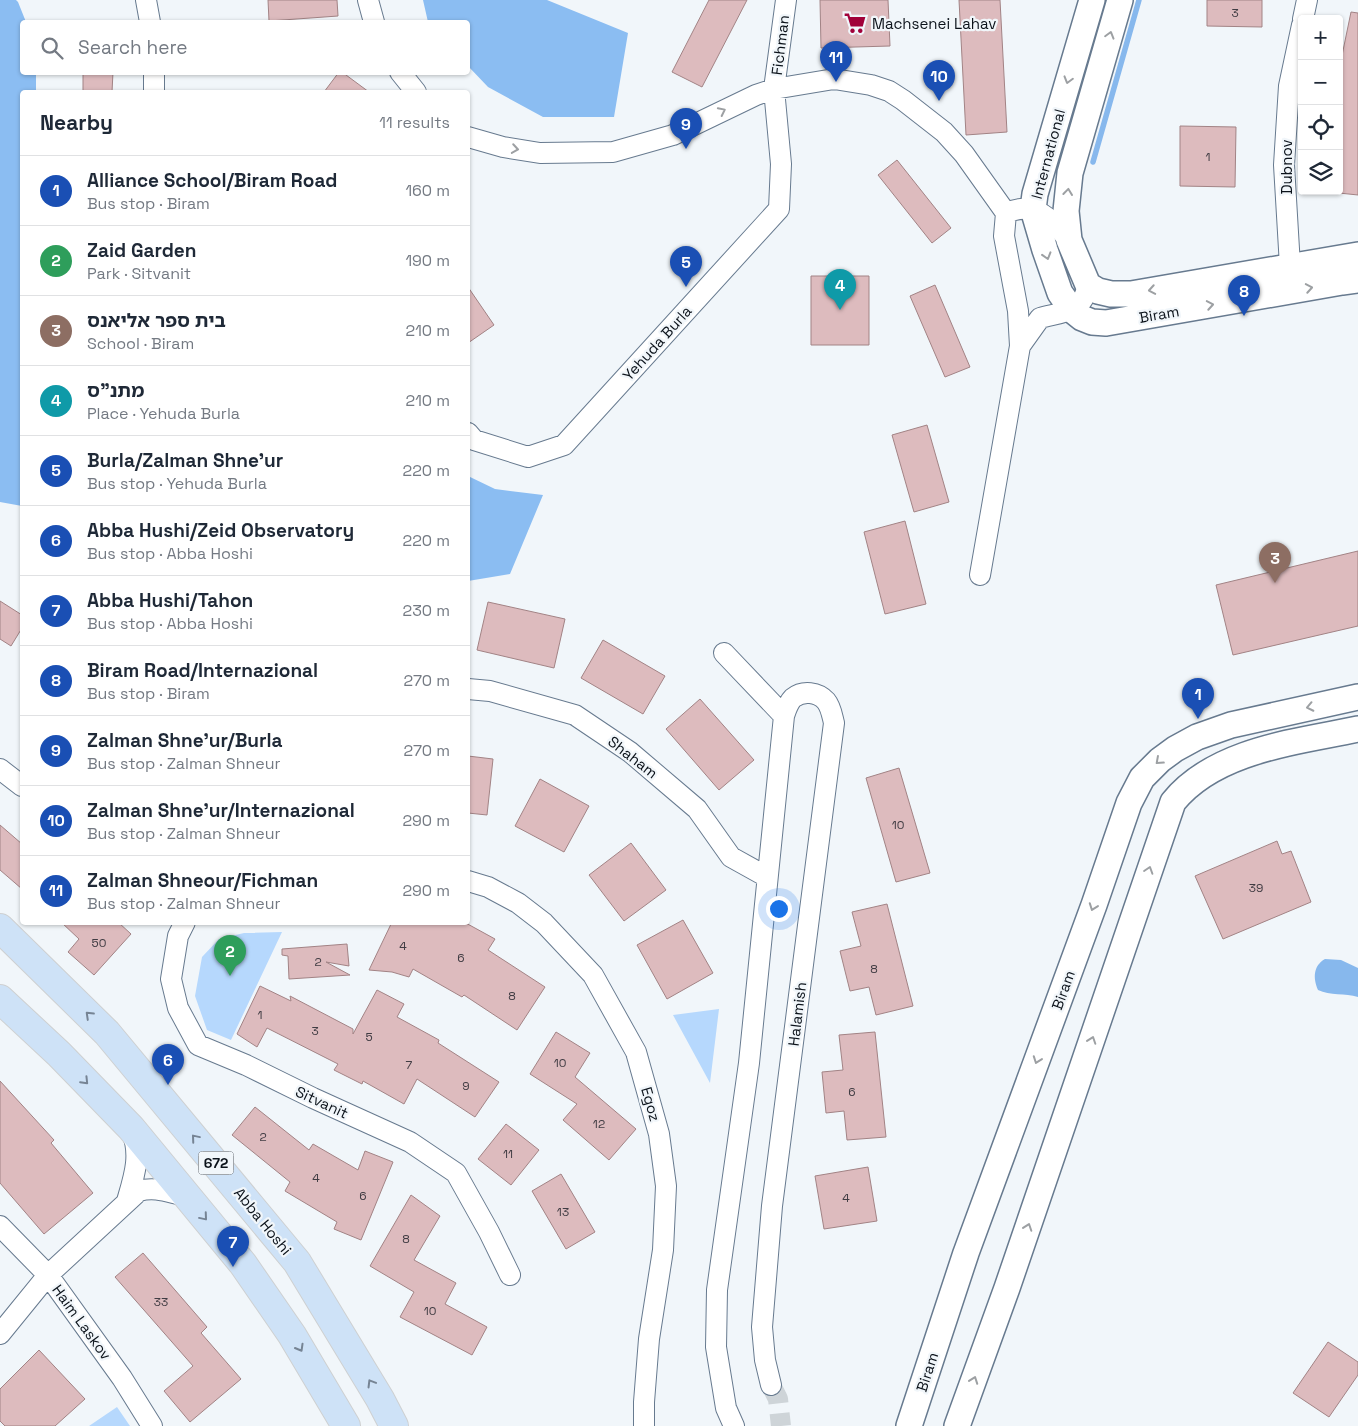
<!DOCTYPE html>
<meta charset="utf-8">
<style>
body{margin:0;font-family:"Space Grotesk","Noto Sans Hebrew",sans-serif;background:#f2f2f3;color:#1f2937}
.controls{position:absolute;right:15px;top:15px;display:grid;overflow:hidden;border-radius:5px;box-shadow:0 1px 4px #0004}
.controls button{width:45px;height:45px;display:grid;place-items:center;padding:0;border:0;border-bottom:1px solid #e0e1e3;background:#fff;color:#1f2937;font:25px sans-serif}
.you{position:absolute;left:778px;top:908px;width:18px;height:18px;margin:-12px;border:4px solid #fff;border-radius:50%;background:#1a73e8;box-shadow:0 0 0 8px #1a73e833}
.badge{display:grid;place-items:center;width:32px;height:32px;border-radius:50%;background:#a10139;color:#fff;font-size:16px;font-weight:700}
.pin{position:absolute;translate:-50% -41px;filter:drop-shadow(0 1px 2px #0008)}
.pin::after{content:'';position:absolute;top:26px;width:18px;height:15px;background:inherit;clip-path:polygon(0 0,100% 0,50% 100%)}
.list{margin:0;padding:0;list-style:none}
h2{display:flex;justify-content:space-between;align-items:center;height:65px;margin:0;padding:0 20px;font-size:21px}
h2 small{font-size:16px;font-weight:400;color:#747a83}
.list li{display:grid;grid-template-columns:32px 1fr auto;gap:15px;align-items:center;box-sizing:border-box;height:70px;padding:0 20px;border-top:1px solid #e0e1e3}
.list b{display:block;font-size:19px;white-space:nowrap}
.list p{margin:0;font-size:16px;white-space:nowrap;color:#747a83}
.list em{font-size:16px;font-style:normal;color:#747a83}
.icon{flex:none;width:28px;height:28px;fill:none;stroke:currentColor;stroke-width:2;stroke-linecap:round;stroke-linejoin:round}
.map{position:relative;flex:none;width:1358px;height:1426px;overflow:hidden}
.search{position:absolute;background:#fff;box-shadow:0 1px 4px #0004;left:20px;top:20px;width:450px;height:55px;display:flex;align-items:center;gap:12px;box-sizing:border-box;padding:0 18px;border-radius:5px;color:#747a83;font-size:19px}
.panel{position:absolute;background:#fff;box-shadow:0 1px 4px #0004;left:20px;top:90px;width:450px;height:835px;border-radius:5px}
.map>svg:first-child{display:block}
.green{fill:#b6d8fd}
.forest{fill:#8bbdf2}
.water{fill:#87b8ed}
.lines{fill:none;stroke-linecap:round;stroke-linejoin:round}
.stream{stroke:#87b8ed;stroke-width:5.5}
.building{fill:#ddbbbe;stroke:#a28385}
.minor-tunnel{stroke:#ced4d8;stroke-width:20;stroke-dasharray:20 10;stroke-linecap:butt}
.minor-casing{stroke:#677a8f;stroke-width:22}
.tertiary-casing{stroke:#677a8f;stroke-width:28}
.primary-casing{stroke:#ced0d1;stroke-width:30}
.minor{stroke:#fff;stroke-width:20}
.tertiary{stroke:#fff;stroke-width:25}
.primary{stroke:#cee2f7;stroke-width:28}
.oneway{stroke:#9da0a3}
.oneway2{stroke:#768494}
.labels{text-anchor:middle;dominant-baseline:central;stroke-width:4.5;stroke-linejoin:round;paint-order:stroke}
.number-label{font-size:12px;fill:#403c43}
.shield{fill:#f1f6fa;stroke:#50565d;stroke-width:1}
.shield-label{font-size:14px;font-weight:bold;fill:#0b121a}
.poi-label{font-size:15px;fill:#0b121a;stroke:#f1f6fa;text-anchor:start}
.street-label{font-size:15px;fill:#0b121a;stroke:#f1f6fa}
</style>
<div class="map">
<svg width="1358" height="1426" viewBox="0 0 1358 1426">
<rect width="100%" height="100%" fill="#f1f6fa"/>
<path class="green" d="M282 932 231 1040 207 1030 195 996 202 957 219 939 244 933Z
M719 1009 710 1083 673 1015Z
M117 1407 130 1426H89Z"/>
<path class="forest" d="M0 0H16L18 2 26 22H22V72L36 73V92H22V506L0 502Z
M423 0H547L628 33 614 117H543L488 87 468 66V22H428Z
M468 476 495 489 543 495 510 574 468 581Z"/>
<path class="water" d="M1325 959 1341 960 1358 968V997C1345 993 1330 996 1318 990 1313 978 1313 966 1325 959Z"/>
<g class="lines">
<path class="stream" d="M1093 162 1139 0"/>
</g>
<path class="building" d="M268 0H337L338 16 269 21Z
M709 0H747L702 87 672 72Z
M820 0H888L890 46 821 48Z
M959 0H1000L1007 132 966 135Z
M1207 0H1262V27L1207 26Z
M1351 12 1358 13V195L1339 193V70Z
M83 72H113L112 92H83Z
M339 72H342L369 92H324Z
M1180 126 1236 127 1235 187 1180 186Z
M897 160 951 228 932 243 878 175Z
M811 276H869V345H811Z
M935 285 970 367 945 377 910 296Z
M468 287 494 325 468 343Z
M927 425 949 502 914 512 892 435Z
M905 521 926 604 885 614 864 532Z
M1358 551V626L1233 655 1216 585Z
M0 601 22 615V628L11 646 0 639Z
M488 602 565 619 554 668 477 650Z
M603 640 665 676 643 714 581 678Z
M700 699 754 760 719 790 666 729Z
M468 756 493 759 487 815 468 813Z
M899 768 930 873 896 882 866 778Z
M540 779 589 806 564 852 515 826Z
M0 825 22 844V889L0 870Z
M1277 841 1282 854 1291 851 1311 902 1223 939 1195 876Z
M631 843 666 890 624 921 589 875Z
M887 904 913 1006 876 1015 869 987 850 991 840 951 861 946 852 912Z
M683 920 713 973 667 999 637 945Z
M61 922H118L131 934 94 975 68 952 79 939Z
M392 922H464L495 939 488 950 545 987 517 1030 464 995 462 997 413 969 409 977 392 972 369 970Z
M347 944 349 966 326 962 350 975 289 979 288 956 282 955V949Z
M260 986 291 1001 290 996 353 1029V1034L377 990 404 1004 397 1017 439 1040 438 1043 499 1082 475 1117 417 1079 404 1104 363 1081 362 1084 334 1070 338 1064 267 1028 257 1047 237 1034Z
M556 1032 590 1053 575 1077 636 1129 609 1160 563 1120 577 1104 530 1074Z
M875 1032 886 1137 847 1140 844 1111 826 1113 822 1072 843 1070 839 1035Z
M0 1081 54 1140 51 1143 93 1193 44 1234 0 1183Z
M255 1107 309 1150 313 1144 358 1170 365 1151 393 1162 361 1240 334 1229 337 1222 285 1191 290 1182 232 1135Z
M506 1124 539 1150 511 1185 478 1159Z
M868 1167 877 1221 824 1229 815 1176Z
M561 1174 595 1232 566 1249 532 1191Z
M411 1195 440 1216 414 1260 456 1283 445 1304 487 1327 472 1355 400 1317 414 1292 370 1266Z
M143 1253 207 1327 201 1333 241 1379 190 1422 164 1391 193 1366 115 1277Z
M1328 1342 1358 1362V1375L1329 1417 1293 1393Z
M39 1350 85 1399 55 1426H5L0 1421V1389Z"/>
<g class="lines">
<path class="minor-tunnel" d="M771 1385 778 1399 781 1426"/>
<g class="minor-casing">
<path id="minor" d="M146 0 150 22
M368 0 374 22
M1303 19 1307 0
M400 72 416 92
M154 92V72
M468 137 503 147 540 153 613 152 673 135 756 95 774 89 834 79 871 85 889 91 903 100 944 132 964 154 1006 213
M1006 213C1036 200 1050 219 1069 240
M1284 279 1290 266 1284 165 1289 86 1302 25
M1020 346 1040 318C1062 312 1083 313 1088 285
M468 433 474 440 528 457 564 445 779 209 781 164 774 89 786 0
M980 575 1020 346 1018 311 1004 236 1006 213
M724 653 784 716
M468 689 490 691 575 715 630 752 697 809 731 857 767 877
M0 769 22 786
M468 881 488 887 518 903 544 923 593 975 636 1052 659 1134 666 1186 663 1250 649 1339 644 1402V1426
M185 922 178 936 171 979 178 1008 198 1045 246 1065 313 1098 410 1142 456 1173 489 1232 510 1275
M127 1201C134 1177 142 1154 131 1130
M0 1226 48 1275 122 1378 152 1426
M0 1334 48 1275 139 1191C156 1186 170 1193 187 1196
M734 1426 726 1408 716 1347 717 1290 749 1063 784 716C786 710 788 703 793 698 803 690 818 692 826 701 831 707 832 715 834 723L772 1206 762 1327 765 1360 771 1385"/>
</g>
<g class="tertiary-casing">
<path id="tertiary" d="M1092 0 1035 194 1033 209 1045 250 1060 293 1072 310 1082 318 1092 322 1106 323 1342 282 1358 280
M1120 0 1070 173 1066 211 1069 240 1088 285 1098 291 1111 294H1131L1358 255
M909 1426 966 1253 1094 905 1129 803 1142 778 1160 760 1175 749 1197 737 1231 725 1358 697
M957 1426 1007 1288 1173 802C1215 750 1296 742 1358 729"/>
</g>
<g class="primary-casing">
<path id="primary" d="M0 928 107 1033 297 1262 380 1399 394 1426
M0 999 59 1054 131 1128 243 1264 292 1335 346 1426"/>
</g>
<use href="#minor" class="minor"/>
<use href="#tertiary" class="tertiary"/>
<use href="#primary" class="primary"/>
</g>
<defs><path id="oneway-chevron" d="M-2-3.5L2.5 0L-2 3.5" fill="none" stroke-width="1.6" stroke-linecap="round" stroke-linejoin="round" transform="scale(1.25)"/></defs>
<g class="oneway">
<use href="#oneway-chevron" transform="translate(1110 35) rotate(-74)"/>
<use href="#oneway-chevron" transform="translate(1068 80) rotate(106)"/>
<use href="#oneway-chevron" transform="translate(722 111) rotate(-26)"/>
<use href="#oneway-chevron" transform="translate(515 149) rotate(9)"/>
<use href="#oneway-chevron" transform="translate(1068 192) rotate(-83)"/>
<use href="#oneway-chevron" transform="translate(1047 256) rotate(73)"/>
<use href="#oneway-chevron" transform="translate(1309 288) rotate(-10)"/>
<use href="#oneway-chevron" transform="translate(1152 290) rotate(170)"/>
<use href="#oneway-chevron" transform="translate(1210 305) rotate(-10)"/>
<use href="#oneway-chevron" transform="translate(1310 707) rotate(168)"/>
<use href="#oneway-chevron" transform="translate(1159 761) rotate(138)"/>
<use href="#oneway-chevron" transform="translate(1149 870) rotate(-72)"/>
<use href="#oneway-chevron" transform="translate(1093 907) rotate(110)"/>
<use href="#oneway-chevron" transform="translate(1092 1040) rotate(-71)"/>
<use href="#oneway-chevron" transform="translate(1037 1060) rotate(110)"/>
<use href="#oneway-chevron" transform="translate(1028 1227) rotate(-71)"/>
<use href="#oneway-chevron" transform="translate(974 1380) rotate(-70)"/>
</g>
<g class="oneway2">
<use href="#oneway-chevron" transform="translate(89 1015) rotate(-136)"/>
<use href="#oneway-chevron" transform="translate(85 1081) rotate(46)"/>
<use href="#oneway-chevron" transform="translate(195 1138) rotate(-130)"/>
<use href="#oneway-chevron" transform="translate(204 1217) rotate(50)"/>
<use href="#oneway-chevron" transform="translate(300 1348) rotate(60)"/>
<use href="#oneway-chevron" transform="translate(371 1383) rotate(-121)"/>
</g>
<defs>
<g id="supermarket-bare" transform="scale(1.725)"><path d="M-6-5.5h2.5l.6 2H6L4.5 2H-2.5L-4.4-4H-6ZM-1.5 3.2a1.3 1.3 0 1 0 .1 0ZM3 3.2a1.3 1.3 0 1 0 .1 0Z" fill="#a10139" stroke="#f1f6fa" stroke-width="2.5" paint-order="stroke"/></g>
</defs>
<g fill-rule="evenodd">
<use href="#supermarket-bare" x="855" y="23"/>
</g>
<g class="labels">
<g class="number-label">
<text x="1235" y="13">3</text>
<text x="1208" y="157">1</text>
<text x="898" y="825">10</text>
<text x="1256" y="888">39</text>
<text x="99" y="943">50</text>
<text x="403" y="946">4</text>
<text x="461" y="958">6</text>
<text x="318" y="962">2</text>
<text x="874" y="969">8</text>
<text x="512" y="996">8</text>
<text x="260" y="1015">1</text>
<text x="315" y="1031">3</text>
<text x="369" y="1037">5</text>
<text x="560" y="1063">10</text>
<text x="409" y="1065">7</text>
<text x="466" y="1086">9</text>
<text x="852" y="1092">6</text>
<text x="599" y="1124">12</text>
<text x="263" y="1137">2</text>
<text x="508" y="1154">11</text>
<text x="316" y="1178">4</text>
<text x="363" y="1196">6</text>
<text x="846" y="1198">4</text>
<text x="563" y="1212">13</text>
<text x="406" y="1239">8</text>
<text x="161" y="1302">33</text>
<text x="430" y="1311">10</text>
</g>
<rect class="shield" x="198.5" y="1151.5" width="35" height="23" rx="4"/>
<g class="shield-label">
<text x="216" y="1163">672</text>
</g>
<g class="poi-label">
<text x="872" y="23">Machsenei Lahav</text>
</g>
<g class="street-label">
<text transform="translate(780 45) rotate(-83)">Fichman</text>
<text transform="translate(1048 154) rotate(-75)">International</text>
<text transform="translate(1286 167) rotate(-90)">Dubnov</text>
<text transform="translate(1159 314) rotate(-10)">Biram</text>
<text transform="translate(657 343) rotate(-48)">Yehuda Burla</text>
<text transform="translate(633 757) rotate(38)">Shaham</text>
<text transform="translate(1063 990) rotate(-70)">Biram</text>
<text transform="translate(797 1014) rotate(-83)">Halamish</text>
<text transform="translate(322 1102) rotate(25)">Sitvanit</text>
<text transform="translate(651 1104) rotate(74)">Egoz</text>
<text transform="translate(263 1221) rotate(51)">Abba Hoshi</text>
<text transform="translate(82 1322) rotate(54)">Haim Laskov</text>
<text transform="translate(927 1372) rotate(-72)">Biram</text>
</g>
</g>
</svg>
<div class="controls">
<button>+</button>
<button>−</button>
<button><svg class="icon" aria-label="locate" viewBox="0 0 24 24"><circle cx="12" cy="12" r="6"/><path d="M12 2v4M12 18v4M2 12h4M18 12h4"/></svg></button>
<button><svg class="icon" aria-label="layers" viewBox="0 0 24 24"><path d="M12 4l9 5-9 5-9-5zM3 14l9 5 9-5"/></svg></button>
</div>
<div class="you"></div>
<div class="pin badge" style="left:1198px;top:719px;background:#1a4fb4">1</div>
<div class="pin badge" style="left:230px;top:976px;background:#2e9e5b">2</div>
<div class="pin badge" style="left:1275px;top:583px;background:#8d6e63">3</div>
<div class="pin badge" style="left:840px;top:310px;background:#0f9aa8">4</div>
<div class="pin badge" style="left:686px;top:287px;background:#1a4fb4">5</div>
<div class="pin badge" style="left:168px;top:1085px;background:#1a4fb4">6</div>
<div class="pin badge" style="left:233px;top:1267px;background:#1a4fb4">7</div>
<div class="pin badge" style="left:1244px;top:316px;background:#1a4fb4">8</div>
<div class="pin badge" style="left:686px;top:149px;background:#1a4fb4">9</div>
<div class="pin badge" style="left:939px;top:101px;background:#1a4fb4">10</div>
<div class="pin badge" style="left:836px;top:82px;background:#1a4fb4">11</div>
<div class="search"><svg class="icon" aria-label="search" viewBox="0 0 24 24"><circle cx="10" cy="10" r="6"/><path d="M15 15l6 6"/></svg>Search here</div>
<section class="panel">
<h2>Nearby<small>11 results</small></h2>
<ul class="list">
<li><span class="badge" style="background:#1a4fb4">1</span><div><b>Alliance School/Biram Road</b><p>Bus stop · Biram</p></div><em>160 m</em></li>
<li><span class="badge" style="background:#2e9e5b">2</span><div><b>Zaid Garden</b><p>Park · Sitvanit</p></div><em>190 m</em></li>
<li><span class="badge" style="background:#8d6e63">3</span><div><b>בית ספר אליאנס</b><p>School · Biram</p></div><em>210 m</em></li>
<li><span class="badge" style="background:#0f9aa8">4</span><div><b>מתנ&quot;ס</b><p>Place · Yehuda Burla</p></div><em>210 m</em></li>
<li><span class="badge" style="background:#1a4fb4">5</span><div><b>Burla/Zalman Shne'ur</b><p>Bus stop · Yehuda Burla</p></div><em>220 m</em></li>
<li><span class="badge" style="background:#1a4fb4">6</span><div><b>Abba Hushi/Zeid Observatory</b><p>Bus stop · Abba Hoshi</p></div><em>220 m</em></li>
<li><span class="badge" style="background:#1a4fb4">7</span><div><b>Abba Hushi/Tahon</b><p>Bus stop · Abba Hoshi</p></div><em>230 m</em></li>
<li><span class="badge" style="background:#1a4fb4">8</span><div><b>Biram Road/Internazional</b><p>Bus stop · Biram</p></div><em>270 m</em></li>
<li><span class="badge" style="background:#1a4fb4">9</span><div><b>Zalman Shne'ur/Burla</b><p>Bus stop · Zalman Shneur</p></div><em>270 m</em></li>
<li><span class="badge" style="background:#1a4fb4">10</span><div><b>Zalman Shne'ur/Internazional</b><p>Bus stop · Zalman Shneur</p></div><em>290 m</em></li>
<li><span class="badge" style="background:#1a4fb4">11</span><div><b>Zalman Shneour/Fichman</b><p>Bus stop · Zalman Shneur</p></div><em>290 m</em></li>
</ul>
</section>
</div>
